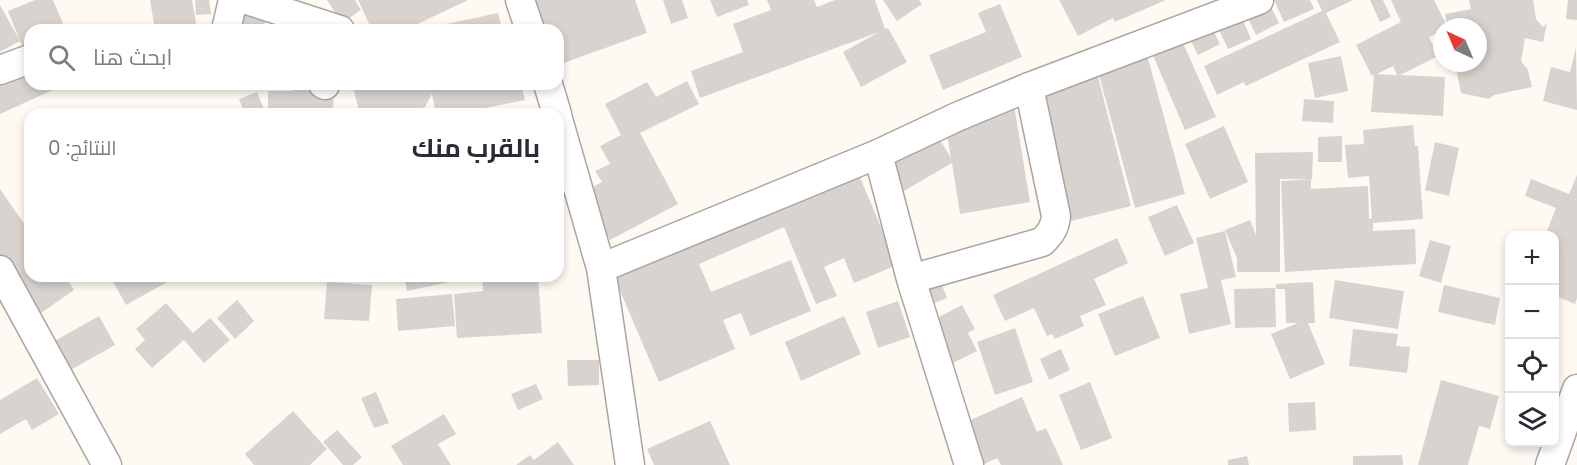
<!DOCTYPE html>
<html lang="ar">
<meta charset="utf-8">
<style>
body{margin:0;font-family:Poppins,Cairo,sans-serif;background:#f2f2f3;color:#2b2b33;direction:rtl}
.controls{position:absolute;right:18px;bottom:18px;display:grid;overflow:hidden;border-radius:12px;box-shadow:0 3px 9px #0003}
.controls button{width:54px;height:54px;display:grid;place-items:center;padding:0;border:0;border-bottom:2px solid #e1e1e2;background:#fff;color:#2b2b33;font:30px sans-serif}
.compass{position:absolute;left:1433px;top:18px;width:54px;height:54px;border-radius:50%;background:#fff;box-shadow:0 3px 9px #0003;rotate:316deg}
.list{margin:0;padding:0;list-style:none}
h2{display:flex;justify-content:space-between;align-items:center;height:78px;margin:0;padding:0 24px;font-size:26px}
h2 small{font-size:20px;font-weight:400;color:#7c7c81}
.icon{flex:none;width:33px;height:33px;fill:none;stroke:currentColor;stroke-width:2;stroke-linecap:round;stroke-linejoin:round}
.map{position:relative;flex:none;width:1577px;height:465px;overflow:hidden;direction:ltr}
.search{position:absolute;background:#fff;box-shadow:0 3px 9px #0003;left:24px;top:24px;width:540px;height:66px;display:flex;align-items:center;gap:15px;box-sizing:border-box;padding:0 21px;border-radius:18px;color:#7c7c81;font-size:22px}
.panel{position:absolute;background:#fff;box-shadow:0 3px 9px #0003;left:24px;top:108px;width:540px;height:174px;border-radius:18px;direction:rtl}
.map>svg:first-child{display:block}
.building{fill:#d8d3ce;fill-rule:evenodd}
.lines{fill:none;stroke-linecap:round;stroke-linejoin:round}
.street-casing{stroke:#aaa5a1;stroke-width:31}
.street{stroke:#fff;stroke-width:28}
</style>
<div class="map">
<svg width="1577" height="465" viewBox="0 0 1577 465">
<rect width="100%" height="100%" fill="#fff9f4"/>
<path class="building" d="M35 0H53L65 28 61 30H30V43L22 46 8 11Z
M150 0H192L197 28 155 30Z
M195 0H209L211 14 196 15Z
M252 0 272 9 261 30H236Z
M327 0H355L361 10 342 23Z
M358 0H468L405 30H372Z
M535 0H635L647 33 558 65V30H546Z
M663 0H682L688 18 671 24Z
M710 0H747L749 5 717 17Z
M767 0H814L817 7 835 0H875L885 29 888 28 907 62 861 87 843 52 879 32 700 98 691 71 743 52 733 24 771 10Z
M883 0H919L922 4 897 21Z
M1059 0H1166L1115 22 1113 18 1078 36Z
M1274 0H1310L1314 9 1284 22Z
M1317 0H1353L1326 13 1340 42 1246 86 1244 82 1217 95 1204 66 1322 11Z
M1370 0H1383L1391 17 1380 22Z
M1391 0H1434L1447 26 1445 14 1471 9 1469 0H1533L1536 19 1543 27 1547 23 1543 42 1525 38 1521 61 1528 70 1532 87 1494 95 1489 99 1461 93 1455 63H1478V27H1442V31L1429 37 1438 56 1400 75 1445 77 1443 116 1371 112 1374 75 1372 76 1356 45 1401 22ZM1393 66 1397 75 1377 74Z
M1568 0H1577V20L1566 19Z
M1268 1 1279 23 1256 35 1245 12Z
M1000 4 1022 57 943 90 929 55 986 32 978 13Z
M0 5 20 41 0 52Z
M1239 11 1251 39 1228 49 1215 21Z
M285 13 296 30H275Z
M498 13 502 30H423V29Z
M1210 24 1220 44 1198 55 1188 35Z
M1179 34 1216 117 1185 130 1149 46Z
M1576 48 1577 110 1543 101 1551 67 1570 72Z
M30 49V84H66L0 114V76Z
M1146 51 1185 194 1135 208 1096 64Z
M1341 56 1348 91 1315 98 1308 63Z
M1096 69 1131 206 1059 224 1024 88Z
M687 81 699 104 640 133 678 204 610 240 584 192 602 182 595 171 610 164 600 146 621 135 605 104 647 82 656 97Z
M352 84H521L525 100 456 114H436L432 94 425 107 399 114H360Z
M293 86H334L333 114H268V91H293Z
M257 92 266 114H245L239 99Z
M1304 99 1334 101 1333 123 1302 121Z
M1014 105 1030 202 960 214 952 163 902 192 884 160 934 130 951 158 944 118Z
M1413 125 1415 146H1418L1423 219 1373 223V231L1415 229 1416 264 1285 272 1281 181 1311 179V189L1368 186 1369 219 1372 218 1369 176 1348 178 1345 145 1364 144 1363 130Z
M1224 126 1248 182 1210 199 1185 144Z
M1342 136V162H1318V137Z
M1435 142 1459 148 1449 196 1425 190Z
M1313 152 1312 179H1280V272H1237V258L1225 230 1250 220 1256 235 1255 153Z
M856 168 897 265 854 283 844 258 824 267 837 296 816 304 784 227 699 264 711 292 791 260 811 311 750 336 741 313 723 320 735 349 659 382 612 272Z
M1577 175V298L1575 304 1554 295V236H1545L1556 208 1525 196 1531 179 1569 194Z
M0 189 30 232V276H65L74 290 31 320 0 260Z
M1177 205 1194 243 1165 256 1148 217Z
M1225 231 1236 277 1221 280 1231 324 1189 334 1180 294 1208 288 1196 238Z
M1117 238 1128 263 1094 279 1106 305 1080 316 1084 326 1055 339 1052 334 1047 336 1034 308 1005 321 993 295Z
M1430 240 1451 246 1441 283 1419 276Z
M936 270 947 298 922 308Z
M110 276H178L126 305Z
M404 276H457L458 280 407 291Z
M482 276H538L542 333 457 338 454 294 483 291Z
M1335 280 1404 291 1398 329 1329 318Z
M327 282 372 285 369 321 324 319Z
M1313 282 1315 323H1308L1325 364 1290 379 1271 334 1298 323H1286L1285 289H1276V284Z
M1444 285 1500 298 1495 325 1438 312Z
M1275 288 1276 327 1235 328 1234 289Z
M452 294 455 326 398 331 396 299Z
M1143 296 1160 338 1115 356 1098 314Z
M237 300 254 321 235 339 217 318Z
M898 301 910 337 878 348 866 312Z
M166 303 193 333 210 318 230 340 204 363 184 340 152 368 135 349 145 340 136 329Z
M962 305 975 329 968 333 977 351 937 371 916 329Z
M99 316 115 345 67 372 51 343Z
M844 316 861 354 801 381 785 342Z
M1015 328 1033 382 995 395 977 342Z
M1353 329 1398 334 1396 346 1410 347 1407 373 1349 366Z
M1061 349 1070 370 1049 380 1040 359Z
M567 360H599V385L568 386Z
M37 378 59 414 32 430 26 419 0 434V400Z
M1441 380 1499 396 1490 429 1479 426 1468 465H1418Z
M1090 382 1112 438 1081 450 1059 395Z
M536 384 543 399 518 410 511 394Z
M376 392 389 423 374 428 361 398Z
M1022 397 1037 432 1046 428 1063 465H1001L997 458 982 465 953 428Z
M1315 402 1316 430 1289 432 1288 403Z
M293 411 327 449 310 465H254L245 454Z
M444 414 456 434 438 444 451 465H403L391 446Z
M710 421 730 465H654L647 449Z
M337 430 362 457 353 465H343L323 442Z
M558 442 574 465H516L530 455 534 460Z
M1402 455 1403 465H1353V456Z
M1247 456 1249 465H1228V460Z"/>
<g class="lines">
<g class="street-casing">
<path id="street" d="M247 0 340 30
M520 0 530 30
M226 30 233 0
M0 70 30 59
M323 84 325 85
M548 84 557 114
M558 119 601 268 878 154 959 116 1029 87 1259 0
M878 154 911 279 969 465
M601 268 630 465
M0 270 107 465
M911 279 1042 242C1050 234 1055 228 1056 216L1029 87
M1550 465 1577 389"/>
</g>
<use href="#street" class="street"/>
</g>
</svg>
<div class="controls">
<button>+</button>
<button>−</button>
<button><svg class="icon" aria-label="locate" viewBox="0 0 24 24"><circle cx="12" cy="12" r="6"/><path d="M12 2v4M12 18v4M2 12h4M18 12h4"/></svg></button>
<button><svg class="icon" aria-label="layers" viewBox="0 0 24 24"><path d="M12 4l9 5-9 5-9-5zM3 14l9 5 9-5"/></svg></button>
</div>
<svg class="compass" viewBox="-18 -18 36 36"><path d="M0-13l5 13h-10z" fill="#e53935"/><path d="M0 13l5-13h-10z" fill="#7c7c81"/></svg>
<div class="search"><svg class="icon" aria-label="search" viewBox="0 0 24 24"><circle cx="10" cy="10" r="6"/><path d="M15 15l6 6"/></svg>ابحث هنا</div>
<section class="panel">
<h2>بالقرب منك<small>النتائج: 0</small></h2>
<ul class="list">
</ul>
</section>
</div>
